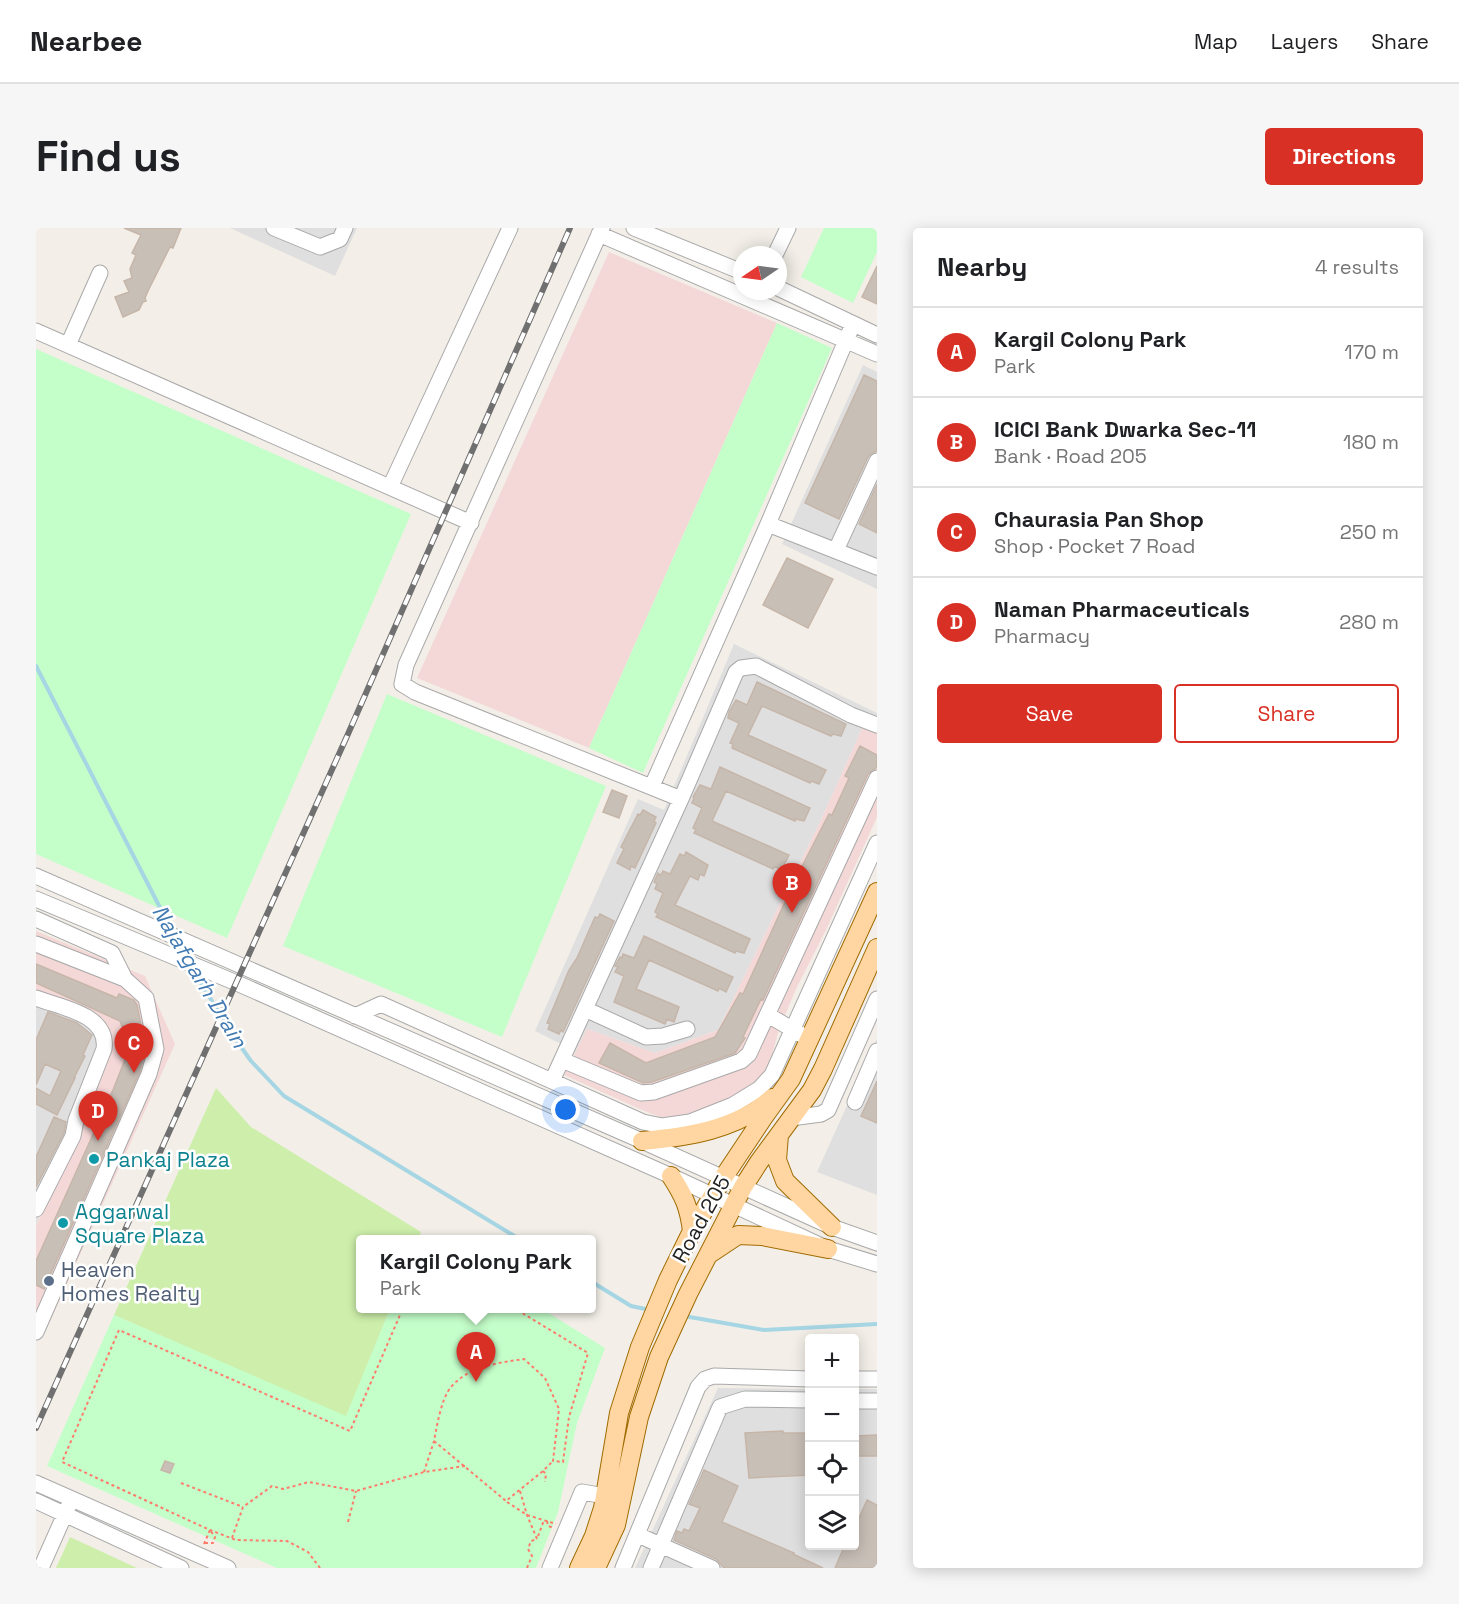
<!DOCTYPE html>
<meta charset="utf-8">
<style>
body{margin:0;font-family:"Space Grotesk",sans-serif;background:#f6f6f6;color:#202124}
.controls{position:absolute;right:18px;bottom:18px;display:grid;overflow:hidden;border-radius:6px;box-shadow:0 3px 15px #0003}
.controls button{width:54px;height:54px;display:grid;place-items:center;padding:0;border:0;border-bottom:2px solid #e0e0e0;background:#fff;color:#202124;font:30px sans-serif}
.compass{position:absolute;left:697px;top:18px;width:54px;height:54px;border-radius:50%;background:#fff;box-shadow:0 3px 15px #0003;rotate:257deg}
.you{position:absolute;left:530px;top:882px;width:21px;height:21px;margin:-15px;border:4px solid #fff;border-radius:50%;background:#1a73e8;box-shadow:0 0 0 9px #1a73e833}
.badge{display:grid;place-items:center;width:39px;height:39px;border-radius:50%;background:#d93025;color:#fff;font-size:20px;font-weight:700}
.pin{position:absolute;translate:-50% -50px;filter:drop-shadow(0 2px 3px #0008)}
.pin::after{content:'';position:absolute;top:32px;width:21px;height:18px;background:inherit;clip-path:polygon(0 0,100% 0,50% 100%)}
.popup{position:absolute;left:320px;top:1007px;width:240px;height:78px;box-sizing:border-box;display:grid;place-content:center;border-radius:6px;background:#fff;filter:drop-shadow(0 2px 4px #0005);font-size:20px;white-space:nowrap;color:#757577}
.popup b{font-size:22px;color:#202124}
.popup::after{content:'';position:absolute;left:50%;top:100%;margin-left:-12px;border:12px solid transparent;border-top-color:#fff}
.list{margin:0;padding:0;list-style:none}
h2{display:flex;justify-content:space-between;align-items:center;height:78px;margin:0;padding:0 24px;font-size:26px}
h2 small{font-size:20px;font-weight:400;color:#757577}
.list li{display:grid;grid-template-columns:39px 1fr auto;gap:18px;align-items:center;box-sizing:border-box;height:90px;padding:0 24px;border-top:2px solid #e0e0e0}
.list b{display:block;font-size:22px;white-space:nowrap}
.list p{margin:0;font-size:20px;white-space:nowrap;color:#757577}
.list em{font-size:20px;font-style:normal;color:#757577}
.actions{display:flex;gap:12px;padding:18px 24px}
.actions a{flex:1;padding:14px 0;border:2px solid #d93025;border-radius:6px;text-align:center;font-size:21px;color:#d93025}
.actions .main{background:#d93025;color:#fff}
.icon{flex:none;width:33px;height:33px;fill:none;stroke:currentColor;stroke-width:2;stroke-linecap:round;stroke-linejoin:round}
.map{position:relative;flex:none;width:841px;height:1340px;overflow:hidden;border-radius:6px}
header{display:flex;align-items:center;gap:36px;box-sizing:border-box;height:84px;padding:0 30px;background:#fff;border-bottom:2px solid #e0e0e0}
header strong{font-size:28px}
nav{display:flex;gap:33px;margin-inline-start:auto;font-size:21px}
.intro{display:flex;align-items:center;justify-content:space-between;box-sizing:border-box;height:144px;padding:0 36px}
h1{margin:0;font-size:42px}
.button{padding:15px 27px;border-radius:6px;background:#d93025;color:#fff;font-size:21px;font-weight:700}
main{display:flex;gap:36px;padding:0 36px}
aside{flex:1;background:#fff;border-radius:6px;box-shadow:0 3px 15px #0003}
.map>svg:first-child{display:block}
.residential{fill:#e0dfdf}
.commercial{fill:#f4d8d7}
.grass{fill:#cdefab}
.park{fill:#c4fec9}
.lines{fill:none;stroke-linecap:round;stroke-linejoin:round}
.stream{stroke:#a6d5e3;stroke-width:4}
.building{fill:#c8bfb7;stroke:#c6b6a9;stroke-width:1.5}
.minor-casing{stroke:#a9a9a9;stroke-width:17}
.major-casing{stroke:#a06b00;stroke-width:20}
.path{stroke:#ff7c6d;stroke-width:2;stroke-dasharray:3 3;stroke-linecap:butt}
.minor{stroke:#fff;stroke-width:15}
.major{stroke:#ffd6a1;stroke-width:18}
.rail-casing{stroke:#707070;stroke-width:6}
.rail{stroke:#fff;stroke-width:4;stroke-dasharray:11;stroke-linecap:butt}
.culture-dot{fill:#0f9aa8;stroke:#fff;stroke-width:2}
.service-dot{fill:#5c6f8a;stroke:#fff;stroke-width:2}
.labels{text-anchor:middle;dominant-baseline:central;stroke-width:5;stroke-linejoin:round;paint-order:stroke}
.culture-label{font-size:21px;fill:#0d838f;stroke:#fff;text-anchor:start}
.street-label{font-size:21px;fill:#222;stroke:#fff}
.service-label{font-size:21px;fill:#4e5e75;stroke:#fff;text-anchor:start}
.water-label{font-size:22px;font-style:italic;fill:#427ab2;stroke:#fff}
</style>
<header>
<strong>Nearbee</strong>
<nav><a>Map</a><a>Layers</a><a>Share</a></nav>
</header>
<div class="intro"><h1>Find us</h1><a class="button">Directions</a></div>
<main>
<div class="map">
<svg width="841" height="1340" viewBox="0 0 841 1340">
<rect width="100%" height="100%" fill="#f3efe8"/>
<path class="residential" d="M194 0H321L299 48Z
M827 137 841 144V361L746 316Z
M698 416 841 485V501L829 494 785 592 682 802 619 825 551 801 526 850 515 844 527 817 499 803 602 571 628 582Z
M0 763 63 791 74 826 0 997Z
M841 811V967L781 944Z
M682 1160 773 1161 774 1318H818L819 1161H841V1340H599Z"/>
<path class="commercial" d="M573 24 741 95 553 520 381 450Z
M829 494 841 501V589L791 700 761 759 743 801 735 831 729 846 717 857 700 868 651 887 629 891 606 882 528 847 551 801 619 825 682 802 785 592Z
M0 703 109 748 139 816 11 1100 0 1095V998L74 826 63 791 0 763Z"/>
<path class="grass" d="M180 860 215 899 385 1004 382 1011 324 1012V1080L354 1081 310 1189 78 1087Z
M34 1309 101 1340H20Z"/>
<path class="park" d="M788 0H841V24L817 75 765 49Z
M741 95 796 120 607 545 553 520Z
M0 121 375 286 191 710 0 626Z
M351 466 570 558 466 809 247 718Z
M354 1081H506L569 1120 541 1195 522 1284 500 1340H241L11 1238 78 1087 310 1188Z"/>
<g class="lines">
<path class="stream" d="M0 438 135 701
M157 742 198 809 215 833 248 868 485 1012
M556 1054 595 1078 614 1082
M648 1088 728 1102 841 1096"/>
</g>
<path class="building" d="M88 0H145L137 20 134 19 112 63 109 70 110 73 107 74 103 82 87 89 79 69 93 64 88 53 96 50 94 41 100 27 96 25 105 7Z
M841 38V76L826 69Z
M828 147 841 153V223L836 225 832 229 803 291 769 275Z
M841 256V305L823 296Z
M751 330 797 351 772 400 727 377Z
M721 454 810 496 805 508 797 506 795 508 726 478 712 507 790 542 783 556 775 553 774 555 696 520 697 516 694 515 703 495 692 490 693 484 700 472 711 477Z
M824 518 841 527V539L832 546 727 772 725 771 707 809 709 810 699 825 616 854 607 855 563 835 574 815 610 835 679 809 704 765 707 766 760 650 793 586 796 587 813 550 809 548Z
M684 539 774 580 768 593 759 591V593L690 563 676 593 753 627 746 641 738 639 737 641 658 605 660 602 657 600 666 580 656 575 658 570 657 569 664 557 675 561Z
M576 562 591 568 583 590 567 584Z
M607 582 620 589 618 593 620 595 599 640 595 638 594 642 581 635 588 621 585 619 602 586 604 587Z
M650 624 672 637 668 648 664 646 662 652 654 648 639 677 714 711 708 725 700 723 699 725 620 689 622 686 619 684 627 665 619 661 621 656 618 654 622 645 625 647 627 643 634 646 644 626 648 628Z
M564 686 578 693 527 804 525 802 523 806 512 801 514 796 511 795 533 742 541 730 559 689 562 690Z
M608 708 697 749 690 764 683 760 682 763 613 732 600 761 643 779 638 794 631 791 629 796 578 774 588 748 579 744 582 739 579 738 584 729 586 730 587 726 598 730Z
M0 736 81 770 83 766 98 772 101 777 110 821 104 843 8 1061 0 1057V1033L77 862 94 819 84 793 0 755Z
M12 784 41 795 56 807 47 827 49 828 38 850H39L21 887 0 876V860L14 868 25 843 9 836 0 857V812Z
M841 853V895L825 888Z
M18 889 30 894 28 905 0 959V929Z
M747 1203V1205H774V1247L713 1250 709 1205Z
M841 1207V1228H819V1208Z
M129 1233 138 1236 134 1245 125 1242Z
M668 1242 702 1258 686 1294 758 1325 757 1326 787 1340H688L680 1331 638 1312 641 1303 646 1305 648 1301 653 1303 664 1280 653 1276Z
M831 1272 841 1277V1340H799L809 1317H819V1299Z"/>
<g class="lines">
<g class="minor-casing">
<path id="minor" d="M238 0 284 19 304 11 309 0
M566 0 370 437 366 456 379 464 645 571
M598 0 706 44
M563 6 841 126
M739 27 752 0
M742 60 841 107
M0 103 435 295
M32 117 64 45
M354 259 474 0
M732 296 841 339
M800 322 841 233
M616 558 732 296 817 96
M0 648 606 913 796 999 841 1015
M0 671 203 756 635 948 792 1021 841 1036
M0 691 76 725 89 751 110 770 120 821 113 846 0 1104
M0 716 89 751
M0 770C25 780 73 786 68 821L40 892 37 908 0 981
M549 781 610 809 627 808 651 801
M732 787 766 807
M319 788 345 776 607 894 626 898 654 894 697 877 723 861 736 847 841 615
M526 832 605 865 618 864 705 833 713 826 841 550
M516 853 645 571 700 444 705 440 720 438 815 487 841 497
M819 874 841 823
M755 890 785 886 792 882 841 771
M818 1151H841
M818 1173H841
M0 1255 192 1340
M0 1273 145 1340
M602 1307 676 1340
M5 1340 33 1277
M514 1340 546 1264 569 1268
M587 1340 662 1159 669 1151 678 1148 774 1151
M615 1340 684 1179 709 1171 774 1172"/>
</g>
<g class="major-casing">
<path id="major" d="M743 907 741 932 749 953 796 999
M606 913C650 909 701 902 736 870
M635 948C648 968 653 979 656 1003
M675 1025 702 1007 726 1008 792 1021
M543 1340 558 1308 567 1280 583 1185 604 1119 632 1052 656 1003 687 950 727 890 755 851 841 664
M560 1340 580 1297 603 1189 623 1129 652 1066 707 959 723 934 776 862 787 841 841 720"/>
</g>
<path class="path" d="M398 1213 470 1273 507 1243 517 1233
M507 1243 510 1246 509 1254
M388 1244C391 1234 395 1223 398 1213 401 1198 405 1171 415 1159 433 1138 462 1135 488 1131L509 1150 523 1181 517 1233 527 1234 533 1189 552 1125 478 1080
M145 1255 207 1279
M484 1263 491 1287 501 1311 508 1292
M471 1274 491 1287 520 1296
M511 1293 512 1298 518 1300
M312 1294 320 1263
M196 1310 207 1279 236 1258 247 1261 273 1254 320 1263 388 1244 429 1238
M169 1315H177L179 1309 174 1302
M168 1316 174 1302
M284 1340 272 1324 251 1313 200 1312 174 1302 26 1234 83 1102 314 1203 367 1080
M491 1340 496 1328 492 1321 495 1313 501 1311"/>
<use href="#minor" class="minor"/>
<use href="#major" class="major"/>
<g class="rail-casing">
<path id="rail" d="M0 1200 312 506 534 0"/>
</g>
<use href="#rail" class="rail"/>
</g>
<g class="culture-dot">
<circle cx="58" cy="931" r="6"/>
<circle cx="27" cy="995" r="6"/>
</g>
<circle class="service-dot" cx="13" cy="1053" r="6"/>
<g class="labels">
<g class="culture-label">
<text x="70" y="931">Pankaj Plaza</text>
<text x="39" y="983">Aggarwal<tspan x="39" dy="24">Square Plaza</tspan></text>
</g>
<g class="street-label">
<text transform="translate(665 991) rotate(-61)">Road 205</text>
</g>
<g class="service-label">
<text x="25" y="1041">Heaven<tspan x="25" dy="24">Homes Realty</tspan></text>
</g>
<g class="water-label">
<text transform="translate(164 748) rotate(59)">Najafgarh Drain</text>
</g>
</g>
</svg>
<div class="controls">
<button>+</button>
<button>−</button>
<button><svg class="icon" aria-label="locate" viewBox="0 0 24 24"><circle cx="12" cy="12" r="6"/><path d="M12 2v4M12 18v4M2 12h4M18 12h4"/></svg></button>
<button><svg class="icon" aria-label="layers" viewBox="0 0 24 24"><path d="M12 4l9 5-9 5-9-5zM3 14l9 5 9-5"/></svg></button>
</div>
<svg class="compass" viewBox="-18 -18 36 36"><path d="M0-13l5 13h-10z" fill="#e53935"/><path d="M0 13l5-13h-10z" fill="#757577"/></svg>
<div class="you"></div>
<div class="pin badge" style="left:440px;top:1154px">A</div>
<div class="popup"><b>Kargil Colony Park</b>Park</div>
<div class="pin badge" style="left:756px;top:685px">B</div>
<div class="pin badge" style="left:98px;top:845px">C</div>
<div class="pin badge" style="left:62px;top:913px">D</div>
</div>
<aside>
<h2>Nearby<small>4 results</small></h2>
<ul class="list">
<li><span class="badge">A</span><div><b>Kargil Colony Park</b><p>Park</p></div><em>170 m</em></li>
<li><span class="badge">B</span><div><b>ICICI Bank Dwarka Sec-11</b><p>Bank · Road 205</p></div><em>180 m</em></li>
<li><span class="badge">C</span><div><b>Chaurasia Pan Shop</b><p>Shop · Pocket 7 Road</p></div><em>250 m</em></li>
<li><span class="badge">D</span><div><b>Naman Pharmaceuticals</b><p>Pharmacy</p></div><em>280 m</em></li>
</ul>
<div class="actions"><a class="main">Save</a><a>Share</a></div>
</aside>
</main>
